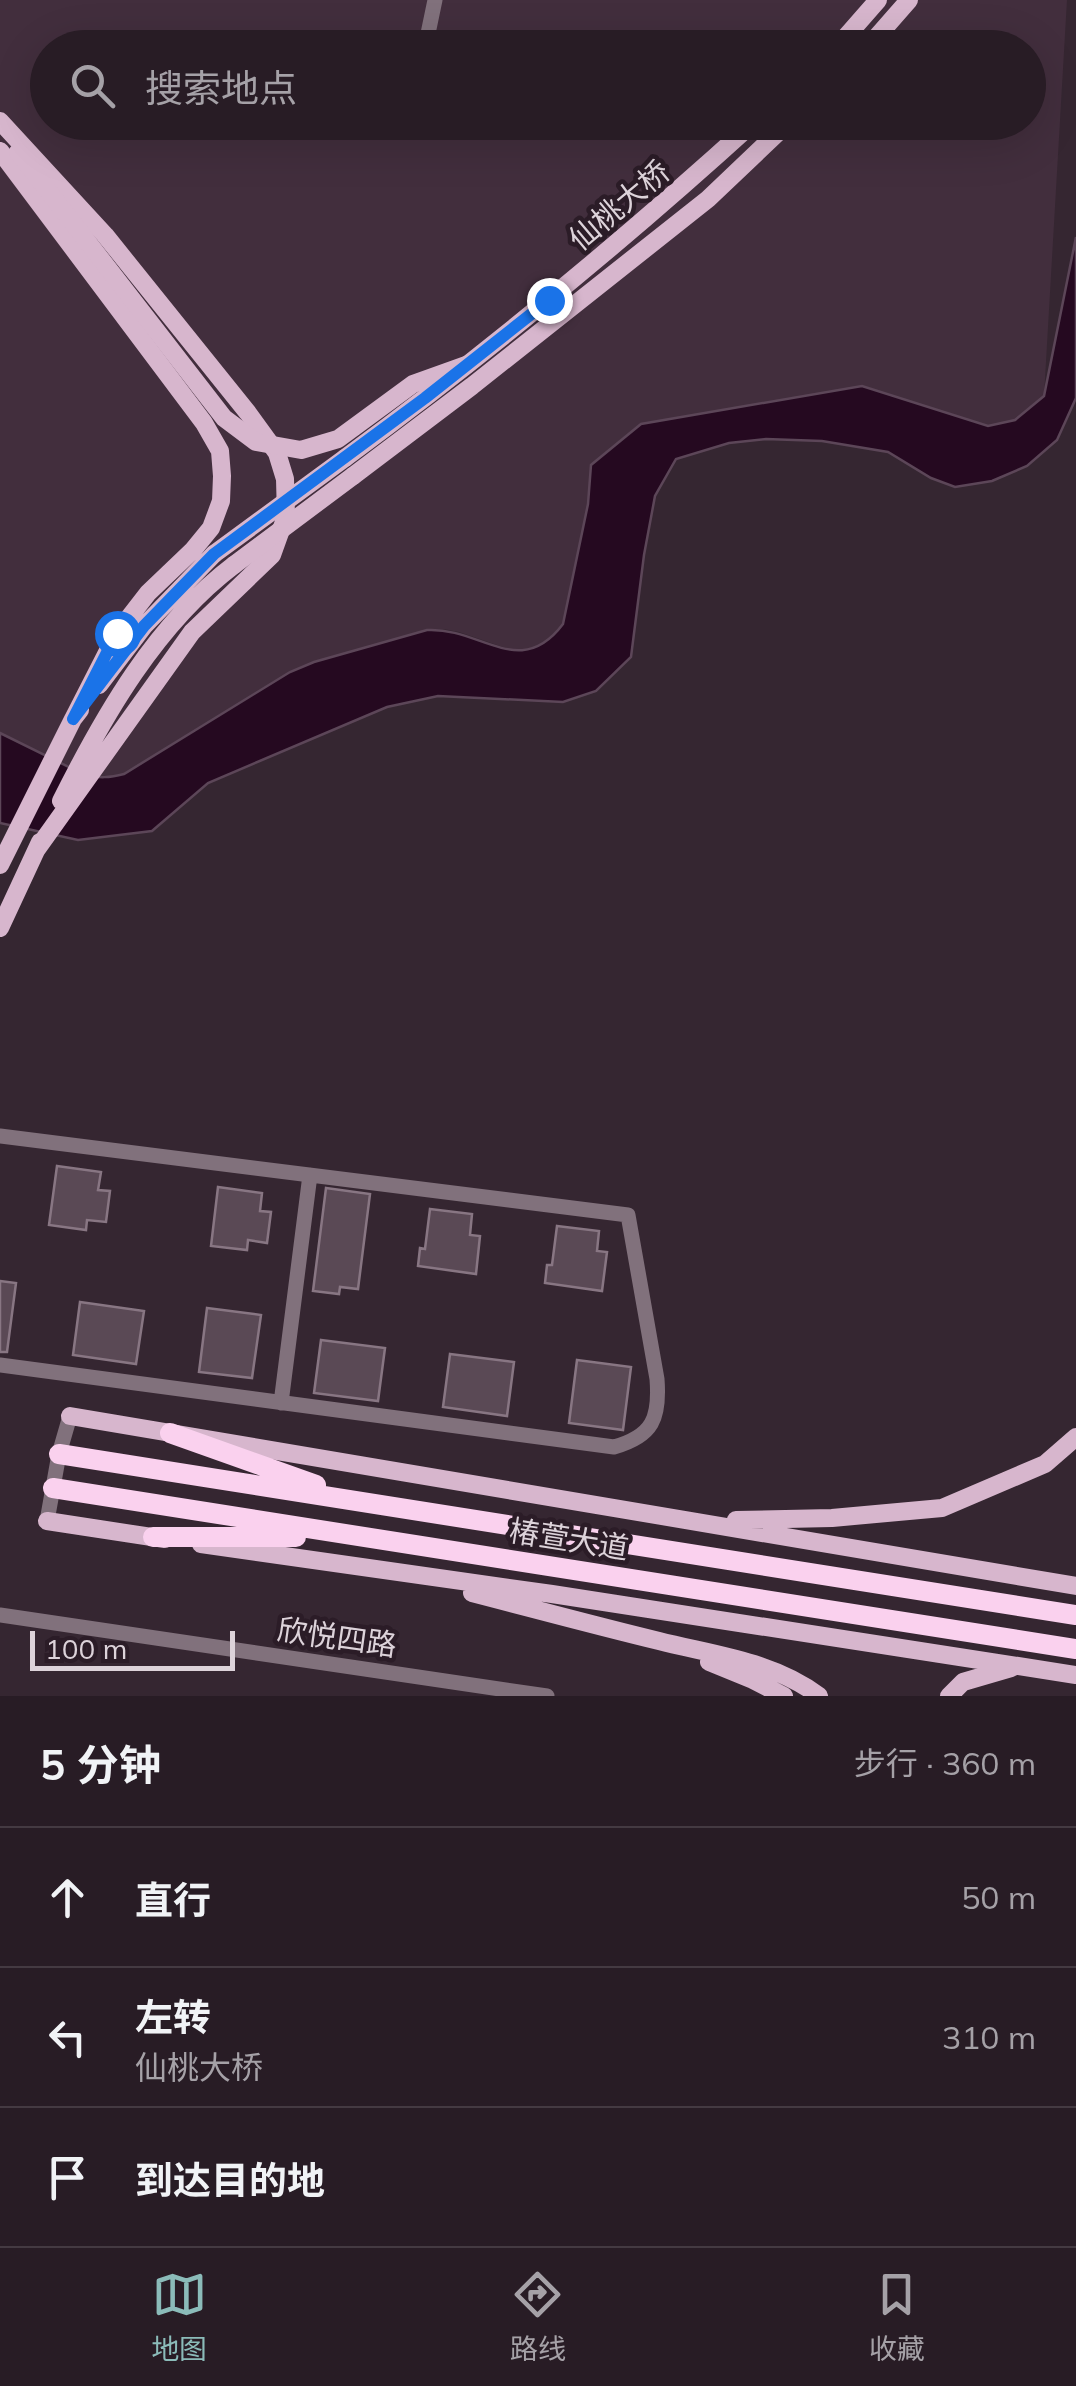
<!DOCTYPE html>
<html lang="zh">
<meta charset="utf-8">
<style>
body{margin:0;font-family:Mulish,"Noto Sans SC",sans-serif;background:#30252d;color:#f1f3f6}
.scale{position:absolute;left:30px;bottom:25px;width:205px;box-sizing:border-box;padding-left:10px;border:5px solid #ddd3da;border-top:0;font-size:28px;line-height:35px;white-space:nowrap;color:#ddd3da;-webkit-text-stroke:8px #2b1c27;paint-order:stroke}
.stop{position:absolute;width:30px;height:30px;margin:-22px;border:8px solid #1a73e8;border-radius:50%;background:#fff}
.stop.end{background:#1a73e8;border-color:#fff;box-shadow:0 2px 10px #0008}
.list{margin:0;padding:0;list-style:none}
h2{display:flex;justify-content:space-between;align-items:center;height:130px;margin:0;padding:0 40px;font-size:42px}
h2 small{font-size:32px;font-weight:400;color:#a5a1a7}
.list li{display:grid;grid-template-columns:65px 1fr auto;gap:30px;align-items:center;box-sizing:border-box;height:140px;padding:0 40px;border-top:2px solid #443a42}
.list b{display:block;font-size:38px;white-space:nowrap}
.list p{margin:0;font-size:32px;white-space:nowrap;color:#a5a1a7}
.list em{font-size:32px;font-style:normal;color:#a5a1a7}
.icon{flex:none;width:55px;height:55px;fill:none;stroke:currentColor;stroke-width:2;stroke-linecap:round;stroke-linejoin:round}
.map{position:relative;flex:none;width:1076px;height:1696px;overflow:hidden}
.search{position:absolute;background:#281c25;box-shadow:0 10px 40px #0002;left:30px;right:30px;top:30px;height:110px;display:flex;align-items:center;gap:25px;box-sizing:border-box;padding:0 35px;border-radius:55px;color:#a5a1a7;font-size:38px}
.sheet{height:550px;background:#281c25}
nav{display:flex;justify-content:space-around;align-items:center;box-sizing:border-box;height:140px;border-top:2px solid #443a42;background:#281c25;font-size:28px;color:#a5a1a7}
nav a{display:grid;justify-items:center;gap:5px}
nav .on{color:#8bbbb9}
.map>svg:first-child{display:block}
.built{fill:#422e3d;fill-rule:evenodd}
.water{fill:#250920;stroke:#5c4658;stroke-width:2.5}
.building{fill:#5a4955;stroke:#887683;stroke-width:2.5}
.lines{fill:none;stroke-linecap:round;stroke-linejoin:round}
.minor{stroke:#81717c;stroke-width:15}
.major{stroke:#d7b6cd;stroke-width:18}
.highway{stroke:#fad1ee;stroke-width:20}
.major-bridge{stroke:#d7b6cd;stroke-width:18}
.route{stroke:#1a73e8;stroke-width:12}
.labels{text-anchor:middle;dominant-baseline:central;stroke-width:9;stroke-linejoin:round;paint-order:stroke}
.street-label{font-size:30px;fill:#ddd3da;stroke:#2b1c27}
</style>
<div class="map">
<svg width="1076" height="1696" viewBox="0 0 1076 1696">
<rect width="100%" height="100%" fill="#352631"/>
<path class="built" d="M0 0H1067L1044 396 1015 420 989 426 862 386 591 465 588 504 563 624 551 639 534 650 517 652 459 632 443 629 427 630 314 662 290 672 124 774 98 778 85 775 0 733ZM48 48H1028V122H48Z"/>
<path class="water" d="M1076 237V398L1057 440 1027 466 992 481 955 487 931 478 888 452 822 441 766 439 729 443 676 459 655 496 644 555 631 657 596 691 563 702 438 696 387 707 208 783 152 831 78 840 0 823V733L85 775C99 778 109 778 124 774L290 672 314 662 427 630C481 627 520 681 563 624L588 504 591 465 641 424 862 386 988 426 1015 420 1044 396Z"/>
<path class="building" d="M57 1166 101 1172 98 1190 110 1191 106 1222 87 1220 86 1230 49 1225Z
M218 1187 262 1193 260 1211 271 1212 267 1243 248 1240 247 1250 211 1246Z
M326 1188 370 1194 358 1289 340 1287 339 1294 313 1291Z
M430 1209 472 1214 470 1235 480 1236 476 1274 418 1266 420 1248 425 1249Z
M557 1226 599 1231 597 1251 607 1252 602 1291 545 1283 547 1265H552Z
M0 1281 16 1283 7 1352H0Z
M80 1302 144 1311 136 1364 73 1355Z
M207 1308 261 1315 252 1378 199 1372Z
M321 1340 385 1348 378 1401 314 1393Z
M450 1354 514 1362 507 1416 443 1407Z
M577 1360 631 1367 623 1430 569 1423Z"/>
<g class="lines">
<path class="minor" d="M425 48 435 0
M0 1136 628 1215 657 1379C660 1418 653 1436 614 1447L0 1365
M281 1403 310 1175
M47 1521 59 1454 70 1416
M0 1615 547 1696"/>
<path class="major" d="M836 48 878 0
M867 48 909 0
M0 121 105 235 248 413 277 453 285 479 286 516 272 555 192 632 37 849
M0 151 204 423 220 451 222 476 221 501 211 528 193 550 148 593 117 633 73 719
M345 458C487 353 623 241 754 122
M353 476 472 386 708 199 789 122
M99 685 144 626 214 554
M61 801C104 715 156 624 234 565
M0 865 73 719 80 710
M0 928 40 842
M70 1416 1076 1586
M736 1520 832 1518 942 1508 1045 1464 1076 1437
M47 1521 165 1539
M201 1544 552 1594 1076 1675
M472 1593C534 1609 597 1626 659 1641 714 1655 773 1661 819 1696
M709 1662 753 1680 784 1696
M949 1696 963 1682 1011 1668"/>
<path class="highway" d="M170 1433 316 1485
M59 1454 1076 1615
M53 1488 1076 1649
M153 1537H296"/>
<path class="major-bridge" d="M18 152 224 418 256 442 301 450 338 439 413 384 466 365
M214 554 345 458
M234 565 353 476"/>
</g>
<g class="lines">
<path class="route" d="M117 633 73 719 144 626 214 554 425 398 549 300"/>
</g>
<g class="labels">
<g class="street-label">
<text transform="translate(619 205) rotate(-40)">仙桃大桥</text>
<text transform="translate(569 1539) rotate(9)">椿萱大道</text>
<text transform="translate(337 1637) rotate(8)">欣悦四路</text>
</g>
</g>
</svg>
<div class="scale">100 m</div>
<div class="stop" style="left:117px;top:633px"></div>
<div class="stop end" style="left:549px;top:300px"></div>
<div class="search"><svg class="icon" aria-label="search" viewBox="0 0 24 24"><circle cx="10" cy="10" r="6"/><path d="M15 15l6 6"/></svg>搜索地点</div>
</div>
<section class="sheet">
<h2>5 分钟<small>步行 · 360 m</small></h2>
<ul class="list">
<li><svg class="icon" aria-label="ahead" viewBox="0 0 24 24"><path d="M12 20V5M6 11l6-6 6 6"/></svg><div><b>直行</b></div><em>50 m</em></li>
<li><svg class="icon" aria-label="left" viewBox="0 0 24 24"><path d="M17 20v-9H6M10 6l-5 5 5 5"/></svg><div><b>左转</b><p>仙桃大桥</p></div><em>310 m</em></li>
<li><svg class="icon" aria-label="arrive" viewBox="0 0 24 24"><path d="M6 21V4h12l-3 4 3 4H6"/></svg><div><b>到达目的地</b></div></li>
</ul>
</section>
<nav>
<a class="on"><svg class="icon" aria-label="map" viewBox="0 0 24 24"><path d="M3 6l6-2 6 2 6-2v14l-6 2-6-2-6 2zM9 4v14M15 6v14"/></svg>地图</a>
<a><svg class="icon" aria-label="directions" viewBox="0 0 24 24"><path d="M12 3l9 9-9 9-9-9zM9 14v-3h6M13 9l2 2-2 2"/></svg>路线</a>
<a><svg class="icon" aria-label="saved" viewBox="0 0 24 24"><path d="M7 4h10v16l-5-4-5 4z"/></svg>收藏</a>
</nav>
